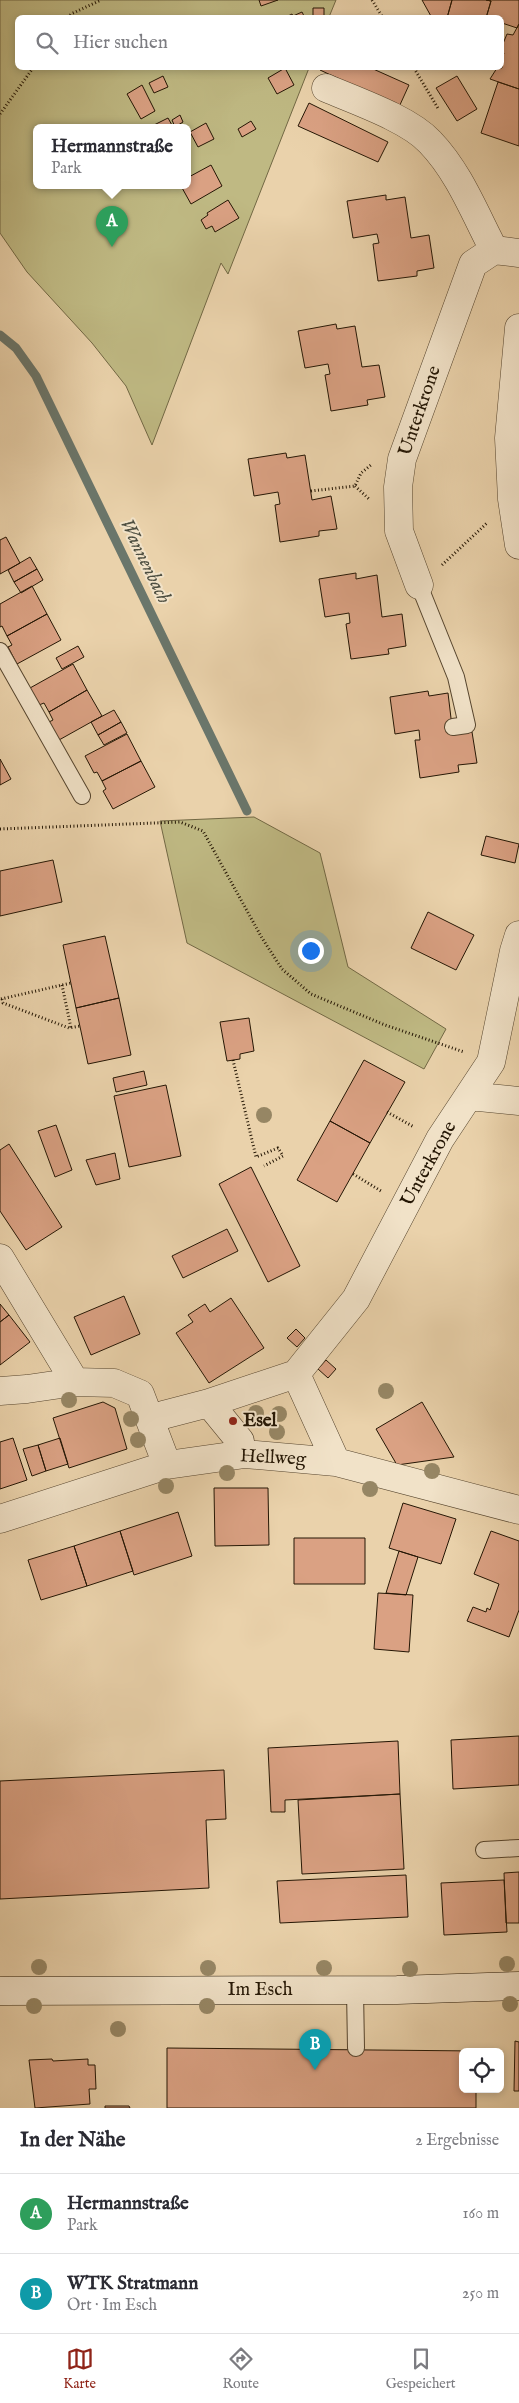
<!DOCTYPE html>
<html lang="de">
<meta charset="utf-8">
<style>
body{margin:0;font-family:"IM FELL English",serif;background:#f7f7f7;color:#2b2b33}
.controls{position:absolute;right:15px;bottom:15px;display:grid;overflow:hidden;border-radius:8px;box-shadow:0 2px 8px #0003}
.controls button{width:45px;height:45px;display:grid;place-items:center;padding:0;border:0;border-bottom:1px solid #e1e1e2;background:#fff;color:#2b2b33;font:25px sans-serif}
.you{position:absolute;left:310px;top:950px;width:18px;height:18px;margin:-12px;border:4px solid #fff;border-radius:50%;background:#1a73e8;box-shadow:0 0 0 8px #1a73e833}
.badge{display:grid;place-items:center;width:32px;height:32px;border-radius:50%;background:#8f2418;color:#fff;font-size:16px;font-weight:700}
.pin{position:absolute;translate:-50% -41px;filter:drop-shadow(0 1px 2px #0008)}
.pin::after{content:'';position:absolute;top:26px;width:18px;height:15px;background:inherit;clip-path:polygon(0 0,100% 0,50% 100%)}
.popup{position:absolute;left:33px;top:124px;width:158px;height:65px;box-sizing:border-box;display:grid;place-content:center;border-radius:8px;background:#fff;filter:drop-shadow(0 1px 4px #0005);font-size:16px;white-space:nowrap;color:#7c7c81}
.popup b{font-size:19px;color:#2b2b33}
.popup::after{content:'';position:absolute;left:50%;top:100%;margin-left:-10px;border:10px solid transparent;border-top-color:#fff}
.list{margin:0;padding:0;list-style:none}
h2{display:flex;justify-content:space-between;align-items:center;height:65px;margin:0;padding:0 20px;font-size:21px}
h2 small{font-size:16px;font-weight:400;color:#7c7c81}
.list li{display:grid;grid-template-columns:32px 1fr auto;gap:15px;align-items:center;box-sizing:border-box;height:80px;padding:0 20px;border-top:1px solid #e1e1e2}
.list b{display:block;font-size:19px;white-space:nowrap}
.list p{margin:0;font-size:16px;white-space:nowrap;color:#7c7c81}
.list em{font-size:16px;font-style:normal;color:#7c7c81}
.icon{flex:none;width:28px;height:28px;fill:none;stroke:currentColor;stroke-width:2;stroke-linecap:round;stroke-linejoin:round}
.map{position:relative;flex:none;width:519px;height:2108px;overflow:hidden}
.search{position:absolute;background:#fff;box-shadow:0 2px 8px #0003;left:15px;right:15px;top:15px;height:55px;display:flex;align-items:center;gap:12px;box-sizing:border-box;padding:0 18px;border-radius:8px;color:#7c7c81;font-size:19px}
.sheet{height:225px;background:#fff}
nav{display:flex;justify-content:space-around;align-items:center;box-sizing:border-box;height:70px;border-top:1px solid #e1e1e2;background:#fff;font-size:14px;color:#7c7c81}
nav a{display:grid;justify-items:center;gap:2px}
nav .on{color:#8f2418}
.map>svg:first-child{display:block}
.green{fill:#bfb983;stroke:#726844;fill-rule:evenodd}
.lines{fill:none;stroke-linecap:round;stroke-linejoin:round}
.stream{stroke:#6a766b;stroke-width:9}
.building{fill:#daa183;stroke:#241604}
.lane-casing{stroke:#56452e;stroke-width:18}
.street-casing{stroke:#56452e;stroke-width:29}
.secondary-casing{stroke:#241604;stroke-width:29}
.path{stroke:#241604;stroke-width:3;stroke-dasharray:1 2.5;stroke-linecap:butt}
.lane{stroke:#f1e2c8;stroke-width:16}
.street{stroke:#f1e2c8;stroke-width:28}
.secondary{stroke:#f1e2c8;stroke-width:28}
.tree{fill:#968664}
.poi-dot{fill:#8f2418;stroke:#f1e2c8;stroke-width:2}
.labels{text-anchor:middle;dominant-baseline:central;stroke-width:4;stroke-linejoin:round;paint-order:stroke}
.street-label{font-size:19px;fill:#241604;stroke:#f1e2c8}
.poi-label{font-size:19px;font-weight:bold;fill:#241604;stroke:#f1e2c8;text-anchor:start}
.water-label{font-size:20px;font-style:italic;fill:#4d4e40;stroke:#f1e2c8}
</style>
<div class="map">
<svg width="519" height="2108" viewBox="0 0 519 2108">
<rect width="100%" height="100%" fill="#ead2ab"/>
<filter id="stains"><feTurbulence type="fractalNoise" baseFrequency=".004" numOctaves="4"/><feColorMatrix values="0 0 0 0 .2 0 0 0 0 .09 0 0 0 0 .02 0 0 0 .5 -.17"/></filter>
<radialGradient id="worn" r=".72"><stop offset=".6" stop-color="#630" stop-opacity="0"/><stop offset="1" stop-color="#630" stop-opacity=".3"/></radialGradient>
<path class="green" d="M0 0H336L329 17 18 18V68H309L228 274 221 263 152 445 126 386 92 343 27 272 0 233ZM37 128H187V186H37Z
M254 817 320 853 348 967 446 1029 424 1069 187 943 160 821Z"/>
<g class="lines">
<path class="stream" d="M0 335 16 348 36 376 247 811"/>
</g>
<path class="building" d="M259 0H278L261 6Z
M422 0H452L447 18H432Z
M452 0H486L491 1 486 18H447Z
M486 0H519V24L517 28 502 23V18H486L491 1Z
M313 8H324V17H313Z
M302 12 305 18H284L292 14 293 16Z
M519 24V89L490 79 497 68H502V58L504 53 502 52V46L507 34 513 35Z
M285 68 294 85 277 94 268 78Z
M322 68H371L409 85 399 107 320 70Z
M163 76 168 87 154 93 149 83Z
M457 76 477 109 457 121 436 88Z
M498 82 519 89V146L481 133Z
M142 85 155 111 141 119 127 94Z
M309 103 388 142 378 162 298 126Z
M180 115 183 122 175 127 172 120Z
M168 118 173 127 171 128H148Z
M251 121 256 129 242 137 238 129Z
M206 123 214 139 198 147 190 132Z
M211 165 222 186 191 204 181 186H187L189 181 187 178Z
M386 195V200L405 197 411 238 429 235 434 268 417 271V276L378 281 373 244 379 243 377 234 353 238 347 201Z
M228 200 239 218 215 232 212 226 206 229 201 220 208 215 207 213Z
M336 324 337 329 355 326 362 367 379 365 385 397 367 400 368 405 331 411 325 375 330 374 328 364 305 368 298 331Z
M286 453 287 458 305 455 312 500 331 496 337 529 319 531V536L280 542 275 505 280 504 278 492 254 496 248 459Z
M6 537 20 563 0 574V540Z
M30 557 37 569 14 582 8 570Z
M37 569 43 580 21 593 14 582Z
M356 573V579L377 575 382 617 402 614 406 646 388 649 389 654 351 659 346 624 350 623 349 613 325 617 319 579Z
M32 586 47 614 7 636 2 626 0 627V604Z
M47 614 61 640 17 664 8 647 12 645 7 636Z
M78 646 84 657 62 669 56 658Z
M73 664 87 690 49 712 44 703 39 705 30 688Z
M87 690 102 716 59 740 49 722 53 720 49 712Z
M428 691 429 696 448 693 453 735 472 732 477 763 458 765 459 772 420 778 415 740H420L419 730 395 734 390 697Z
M114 710 121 722 98 735 91 722Z
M121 722 127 733 104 745 98 735Z
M127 734 141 761 102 781 97 772 94 773 85 756Z
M0 759 11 779 0 785Z
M141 761 155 787 113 809 103 791 106 789 102 781Z
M486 836 519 844 515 863 481 855Z
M53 860 62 902 0 916V871Z
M428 912 474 935 456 970 411 948Z
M105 936 119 998 76 1008 63 945Z
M119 998 131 1055 88 1064 76 1008Z
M249 1018 254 1051 240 1054V1059L227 1061 220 1022Z
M364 1060 405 1082 370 1143 330 1121Z
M144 1071 147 1085 116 1092 113 1078Z
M166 1085 181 1156 129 1167 114 1096Z
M330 1121 370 1143 337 1202 297 1180Z
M56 1125 72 1170 55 1177 38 1131Z
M9 1144 62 1227 26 1250 0 1211V1150Z
M115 1153 120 1179 96 1185 86 1160Z
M251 1167 300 1266 268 1282 219 1184Z
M227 1229 238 1251 183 1278 172 1256Z
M124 1296 140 1334 91 1355 74 1317Z
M231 1298 264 1348 209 1383 176 1333 193 1322 188 1315 205 1304 210 1312Z
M0 1304 9 1315 0 1322Z
M9 1315 30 1342 0 1365V1322Z
M296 1329 305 1338 297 1347 287 1338Z
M326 1360 336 1369 328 1378 318 1369Z
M103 1402 115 1408 127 1449 69 1468 53 1418Z
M422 1402 454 1457 397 1465 376 1429Z
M13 1438 27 1480 0 1489V1442Z
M60 1438 68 1464 46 1471 38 1445Z
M38 1445 46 1471 32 1476 23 1449Z
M214 1488H268L269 1545 215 1546Z
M403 1503 456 1519 441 1564 389 1548Z
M178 1512 192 1556 134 1575 120 1531Z
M120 1531 133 1571 87 1586 74 1546Z
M491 1531 519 1541V1610L509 1637 467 1621 473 1607 486 1612 487 1608 490 1610 499 1584 474 1574Z
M294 1538H365V1584H294Z
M74 1546 87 1586 41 1600 28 1560Z
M399 1551 418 1557 406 1595 386 1593Z
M378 1593 413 1595 409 1652 374 1649Z
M519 1736V1785L453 1789 451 1740Z
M398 1741 400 1794 285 1800V1812H271L268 1748Z
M224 1770 226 1819 206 1820 209 1888 0 1899V1781Z
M400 1794 404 1869 302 1874 298 1800Z
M519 1872V1923H506L504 1873Z
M406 1875 408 1917 280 1923 277 1881Z
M504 1880 507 1932 444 1935 441 1883Z
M515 2041 519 2042V2091H514Z
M167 2048 477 2051 463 2052V2089H476V2108H167Z
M52 2059 53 2061 88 2059V2065H95L96 2089H89L90 2104 35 2108 29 2060Z
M105 2106H129L130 2108H105Z"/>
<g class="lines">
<g class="lane-casing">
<path id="lane" d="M419 585 456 677 467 725 453 727
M0 651 82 796
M484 1850 519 1848
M355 1990 356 2048"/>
</g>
<g class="street-casing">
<path id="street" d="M326 88C356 101 409 119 430 142 459 172 475 214 494 250
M519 328 509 438 512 499 519 545
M419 585 399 531 398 487 402 459 473 264 494 250 519 253
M469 1096 519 1101
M0 1258 75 1382 114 1383 140 1394 167 1465
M0 1391 27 1389 75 1382
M209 1403 240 1441
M163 1415 209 1403 296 1374
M336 1462 296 1374 356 1299 440 1139 491 1062 514 951 519 935
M0 1519 167 1465 245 1454 336 1462 519 1510"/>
</g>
<g class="secondary-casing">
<path id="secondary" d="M0 1991 397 1990 519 1986"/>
</g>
<path class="path" d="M372 0 383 18
M68 18 71 14 101 0
M414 68 439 110
M0 114 33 68
M355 486 369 499
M311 491 355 486 361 473 371 465
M442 565 487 523
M0 829 180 822 203 831 262 938 282 969 311 994 385 1025 464 1052
M62 985 71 1028
M1 999 71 983
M2 999 3 1003 69 1028 80 1026
M233 1060 256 1157 278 1148 283 1156 264 1166
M387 1112 414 1127
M353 1174 381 1191"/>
<use href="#lane" class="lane"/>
<use href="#street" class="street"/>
<use href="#secondary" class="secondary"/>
</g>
<g class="tree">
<circle cx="264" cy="1115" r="8"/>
<circle cx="386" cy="1391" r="8"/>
<circle cx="69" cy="1400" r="8"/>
<circle cx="256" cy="1413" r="8"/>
<circle cx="279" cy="1414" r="8"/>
<circle cx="131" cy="1419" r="8"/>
<circle cx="277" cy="1432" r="8"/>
<circle cx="138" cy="1440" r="8"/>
<circle cx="432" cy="1471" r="8"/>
<circle cx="227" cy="1473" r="8"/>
<circle cx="166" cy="1486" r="8"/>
<circle cx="370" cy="1489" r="8"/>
<circle cx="507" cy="1964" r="8"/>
<circle cx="39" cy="1967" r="8"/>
<circle cx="208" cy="1968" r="8"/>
<circle cx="324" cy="1968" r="8"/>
<circle cx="410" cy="1969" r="8"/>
<circle cx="510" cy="2004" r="8"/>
<circle cx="34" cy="2006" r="8"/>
<circle cx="207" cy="2006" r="8"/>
<circle cx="118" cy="2029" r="8"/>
</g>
<circle class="poi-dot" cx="233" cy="1421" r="5"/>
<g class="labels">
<g class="street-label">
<text transform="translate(420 411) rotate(-71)">Unterkrone</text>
<text transform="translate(429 1164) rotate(-61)">Unterkrone</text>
<text transform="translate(273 1458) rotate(3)">Hellweg</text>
<text x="260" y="1990">Im Esch</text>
</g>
<g class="poi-label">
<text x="243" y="1421">Esel</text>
</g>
<g class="water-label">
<text transform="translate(145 561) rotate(64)">Wannenbach</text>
</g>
</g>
<rect width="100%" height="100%" filter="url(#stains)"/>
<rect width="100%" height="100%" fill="url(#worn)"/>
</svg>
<div class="controls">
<button><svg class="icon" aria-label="locate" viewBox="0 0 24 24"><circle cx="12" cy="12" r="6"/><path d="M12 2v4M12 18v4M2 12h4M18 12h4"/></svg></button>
</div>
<div class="you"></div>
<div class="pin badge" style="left:112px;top:247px;background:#2e9e5b">A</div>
<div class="popup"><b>Hermannstraße</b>Park</div>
<div class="pin badge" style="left:315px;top:2070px;background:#0f9aa8">B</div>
<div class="search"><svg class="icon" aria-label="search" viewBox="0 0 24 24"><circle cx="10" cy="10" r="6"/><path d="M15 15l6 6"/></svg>Hier suchen</div>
</div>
<section class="sheet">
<h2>In der Nähe<small>2 Ergebnisse</small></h2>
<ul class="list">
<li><span class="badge" style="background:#2e9e5b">A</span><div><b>Hermannstraße</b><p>Park</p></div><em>160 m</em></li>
<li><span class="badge" style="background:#0f9aa8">B</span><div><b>WTK Stratmann</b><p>Ort · Im Esch</p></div><em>250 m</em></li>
</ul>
</section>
<nav>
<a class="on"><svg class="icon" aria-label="map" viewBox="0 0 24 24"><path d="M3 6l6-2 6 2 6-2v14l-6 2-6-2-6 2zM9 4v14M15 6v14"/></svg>Karte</a>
<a><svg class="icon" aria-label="directions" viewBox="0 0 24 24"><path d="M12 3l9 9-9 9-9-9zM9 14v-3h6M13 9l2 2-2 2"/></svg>Route</a>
<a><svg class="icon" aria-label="saved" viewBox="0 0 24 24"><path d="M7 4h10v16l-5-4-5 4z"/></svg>Gespeichert</a>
</nav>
